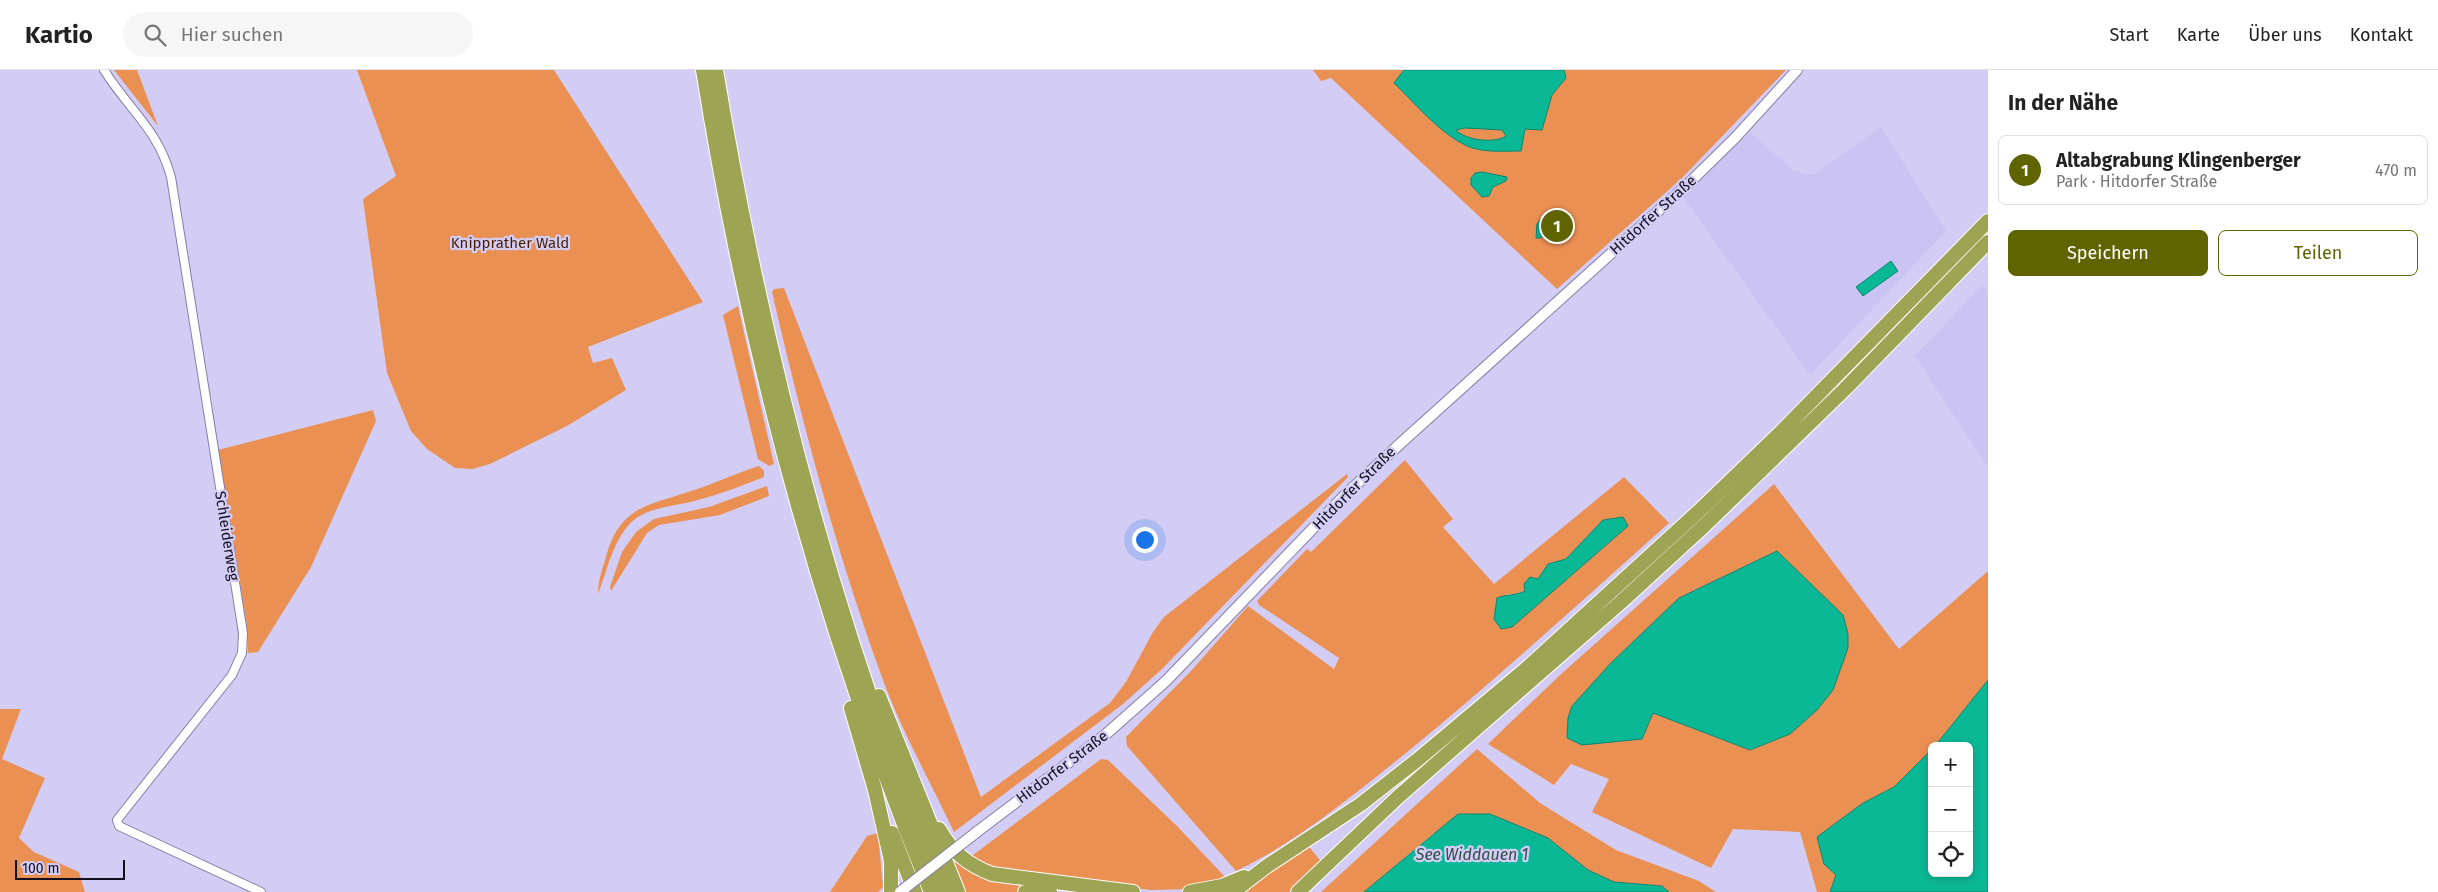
<!DOCTYPE html>
<html lang="de">
<meta charset="utf-8">
<style>
body{margin:0;font-family:"Fira Sans",sans-serif;background:#f6f6f6;color:#222}
.controls{position:absolute;right:15px;bottom:15px;display:grid;overflow:hidden;border-radius:8px;box-shadow:0 2px 8px #0003}
.controls button{width:45px;height:45px;display:grid;place-items:center;padding:0;border:0;border-bottom:1px solid #e0e0e0;background:#fff;color:#222;font:25px sans-serif}
.scale{position:absolute;left:15px;bottom:12px;width:110px;box-sizing:border-box;padding-left:5px;border:2px solid #120f1c;border-top:0;font-size:14px;line-height:18px;white-space:nowrap;color:#120f1c;-webkit-text-stroke:4px #d3cdf5;paint-order:stroke}
.you{position:absolute;left:1144px;top:469px;width:18px;height:18px;margin:-12px;border:4px solid #fff;border-radius:50%;background:#1a73e8;box-shadow:0 0 0 8px #1a73e833}
.badge{display:grid;place-items:center;width:32px;height:32px;border-radius:50%;background:#5f6300;color:#fff;font-size:16px;font-weight:700}
.pin{position:absolute;translate:-50% -50%;border:2px solid #fff;box-shadow:0 1px 5px #0006}
.list{margin:0;padding:0;list-style:none}
h2{display:flex;justify-content:space-between;align-items:center;height:65px;margin:0;padding:0 20px;font-size:21px}
h2 small{font-size:16px;font-weight:400;color:#767676}
.list li{display:grid;grid-template-columns:32px 1fr auto;gap:15px;align-items:center;box-sizing:border-box;height:70px;margin:0 10px 10px;padding:0 10px;border:1px solid #e0e0e0;border-radius:8px}
.list b{display:block;font-size:19px;white-space:nowrap}
.list p{margin:0;font-size:16px;white-space:nowrap;color:#767676}
.list em{font-size:16px;font-style:normal;color:#767676}
.actions{display:flex;gap:10px;padding:15px 20px}
.actions a{flex:1;padding:11px 0;border:1px solid #5f6300;border-radius:8px;text-align:center;font-size:18px;color:#5f6300}
.actions .main{background:#5f6300;color:#fff}
.icon{flex:none;width:28px;height:28px;fill:none;stroke:currentColor;stroke-width:2;stroke-linecap:round;stroke-linejoin:round}
.map{position:relative;flex:none;width:1988px;height:822px;overflow:hidden}
header{display:flex;align-items:center;gap:30px;box-sizing:border-box;height:70px;padding:0 25px;background:#fff;border-bottom:1px solid #e0e0e0}
header strong{font-size:24px}
nav{display:flex;gap:28px;margin-inline-start:auto;font-size:18px}
.search{width:350px;height:45px;background:#f6f6f6;display:flex;align-items:center;gap:12px;box-sizing:border-box;padding:0 18px;border-radius:28px;color:#767676;font-size:19px}
main{display:flex}
aside{flex:1;background:#fff}
.map>svg:first-child{display:block}
.built{fill:#cbc3f2}
.green{fill:#eb9053;fill-rule:evenodd}
.water{fill:#0bb896;stroke:#0d8571;fill-rule:evenodd}
.lines{fill:none;stroke-linecap:round;stroke-linejoin:round}
.street-casing{stroke:#857ea3;stroke-width:10}
.secondary-casing{stroke:#857ea3;stroke-width:12}
.highway-casing{stroke:#fff;stroke-width:16}
.street{stroke:#fff;stroke-width:8}
.secondary{stroke:#fff;stroke-width:10}
.highway{stroke:#9da453;stroke-width:14}
.secondary-bridge-casing{stroke:#857ea3;stroke-width:12;stroke-linecap:butt}
.secondary-bridge{stroke:#fff;stroke-width:10}
.labels{text-anchor:middle;dominant-baseline:central;stroke-width:4.5;stroke-linejoin:round;paint-order:stroke}
.street-label{font-size:15px;fill:#120f1c;stroke:#d3cdf5}
.park-label{font-size:15px;fill:#491e00;stroke:#d3cdf5}
.water-label{font-size:16px;font-style:italic;fill:#304e45;stroke:#d3cdf5}
</style>
<header>
<strong>Kartio</strong>
<div class="search"><svg class="icon" aria-label="search" viewBox="0 0 24 24"><circle cx="10" cy="10" r="6"/><path d="M15 15l6 6"/></svg>Hier suchen</div>
<nav><a>Start</a><a>Karte</a><a>Über uns</a><a>Kontakt</a></nav>
</header>
<main>
<div class="map">
<svg width="1988" height="822" viewBox="0 0 1988 822">
<rect width="100%" height="100%" fill="#d3cdf5"/>
<path class="built" d="M1881 57 1946 161 1810 305 1683 127 1750 62 1794 101 1813 105Z
M1983 214 1988 222V397L1915 286Z"/>
<path class="green" d="M114 0H137L158 56Z
M357 0H554L703 232 588 277 593 293 612 288 626 320 567 356 490 394 473 399 455 398 427 379 411 361 387 303 363 129 396 106Z
M1313 0H1786L1681 109 1557 219 1331 8 1321 11Z
M784 218 981 727 1110 633 1126 612 1153 562 1164 547 1347 404 1348 407 1162 599 1123 634 954 762C932 715 905 667 886 618 838 489 803 356 772 222L774 219Z
M738 236 774 394 769 396 758 389 723 245Z
M373 340 376 351 311 497 258 582 248 583 247 555 218 380Z
M1405 390 1453 449 1443 457 1494 514 1624 407 1669 453C1580 532 1493 613 1401 687 1348 729 1297 772 1236 801L1127 676 1126 667 1192 600 1248 536 1334 599 1339 588 1259 535 1257 531 1307 479 1311 482ZM1603 450 1501 559 1507 524C1526 527 1539 509 1548 494L1566 489Z
M759 396 764 401V407C742 416 720 424 698 430 675 437 643 436 627 457 611 477 607 502 598 524 598 511 602 500 606 487 620 436 647 436 691 421 714 414 736 403 759 396Z
M1774 414 1899 579 1988 501V610L1935 676H1932V679L1894 717 1879 725 1824 794 1836 805 1830 822H1817L1800 762 1733 759 1711 798 1592 742 1609 709 1571 694 1554 715 1488 674 1559 606ZM1653 643 1790 664 1750 680Z
M767 416 769 426 720 445 659 455 647 463 611 521 610 517 622 482 636 462 654 449 709 437Z
M0 639H21L2 689 45 708 19 768 34 782 79 802 85 822H0Z
M1477 679 1540 733 1616 780 1699 811 1716 822H1669L1662 816 1614 812 1588 800 1548 768 1433 764 1364 822H1321Z
M1101 689 1108 690 1178 757 1228 810 1193 819 1151 820 1013 804 994 800 969 788Z
M878 763 883 817 878 822H830L867 766Z
M1307 774 1323 794 1290 822H1240Z
M955 787 961 793 1104 822 1051 819 1017 822H963L950 791Z"/>
<path class="water" d="M1404 0H1564L1566 8 1552 25 1542 60 1525 59 1521 81C1505 81 1483 83 1467 76 1438 62 1417 35 1394 13ZM1465 58 1502 60 1506 66C1494 74 1465 70 1456 60Z
M1482 102 1507 107 1506 111 1493 117 1489 126 1482 127 1471 115V108L1475 103Z
M1541 148 1548 161 1547 164 1540 168H1536L1537 154Z
M1891 191 1898 201 1863 226 1856 217Z
M1623 447 1628 456 1512 557 1501 559 1494 549 1497 528C1507 524 1515 526 1525 521L1524 514 1530 507 1538 509 1548 494 1566 489 1603 450Z
M1777 481 1843 545 1848 564V578L1833 620 1817 640 1790 664 1750 680 1653 643 1642 669 1582 675 1567 668 1568 648 1572 636 1611 593 1679 528Z
M1988 610V822H1830L1836 805 1824 794 1817 767 1863 733 1894 717 1932 679V803H1969V676H1935Z
M1458 744H1490L1548 768 1588 800 1614 812 1662 816 1669 822H1364Z"/>
<g class="lines">
<g class="street-casing">
<path id="street" d="M104 0C129 40 158 59 171 107L243 563 242 583 232 605 117 750 119 756 261 822"/>
</g>
<g class="secondary-casing">
<path id="secondary" d="M978 761 1105 665 1166 611 1345 425 1402 372 1688 114 1735 68 1797 0"/>
</g>
<g class="highway-casing">
<path id="highway" d="M703 0C748 281 822 559 931 822
M716 0C763 281 834 559 944 822
M879 626 958 822
M851 638 875 720 891 791V822
M939 759C952 782 968 795 992 804L1133 822
M892 763 915 822
M1025 822H1050
M1190 822 1222 816 1244 807
M1233 822 1267 796 1361 734 1416 691 1527 598 1699 441 1781 362 1988 151
M1298 822 1398 727 1621 532 1705 455 1845 319 1988 172"/>
</g>
<use href="#street" class="street"/>
<use href="#secondary" class="secondary"/>
<use href="#highway" class="highway"/>
<g class="secondary-bridge-casing">
<path id="secondary-bridge" d="M900 822 978 761"/>
</g>
<use href="#secondary-bridge" class="secondary-bridge"/>
</g>
<g class="labels">
<g class="street-label">
<text transform="translate(1653 145) rotate(-42)">Hitdorfer Straße</text>
<text transform="translate(1354 418) rotate(-45)">Hitdorfer Straße</text>
<text transform="translate(227 466) rotate(81)">Schleiderweg</text>
<text transform="translate(1062 697) rotate(-37)">Hitdorfer Straße</text>
</g>
<g class="park-label">
<text x="510" y="173">Knipprather Wald</text>
</g>
<g class="water-label">
<text x="1472" y="784">See Widdauen 1</text>
</g>
</g>
</svg>
<div class="controls">
<button>+</button>
<button>−</button>
<button><svg class="icon" aria-label="locate" viewBox="0 0 24 24"><circle cx="12" cy="12" r="6"/><path d="M12 2v4M12 18v4M2 12h4M18 12h4"/></svg></button>
</div>
<div class="scale">100 m</div>
<div class="you"></div>
<div class="pin badge" style="left:1557px;top:156px">1</div>
</div>
<aside>
<h2>In der Nähe<small></small></h2>
<ul class="list">
<li><span class="badge">1</span><div><b>Altabgrabung Klingenberger</b><p>Park · Hitdorfer Straße</p></div><em>470 m</em></li>
</ul>
<div class="actions"><a class="main">Speichern</a><a>Teilen</a></div>
</aside>
</main>
